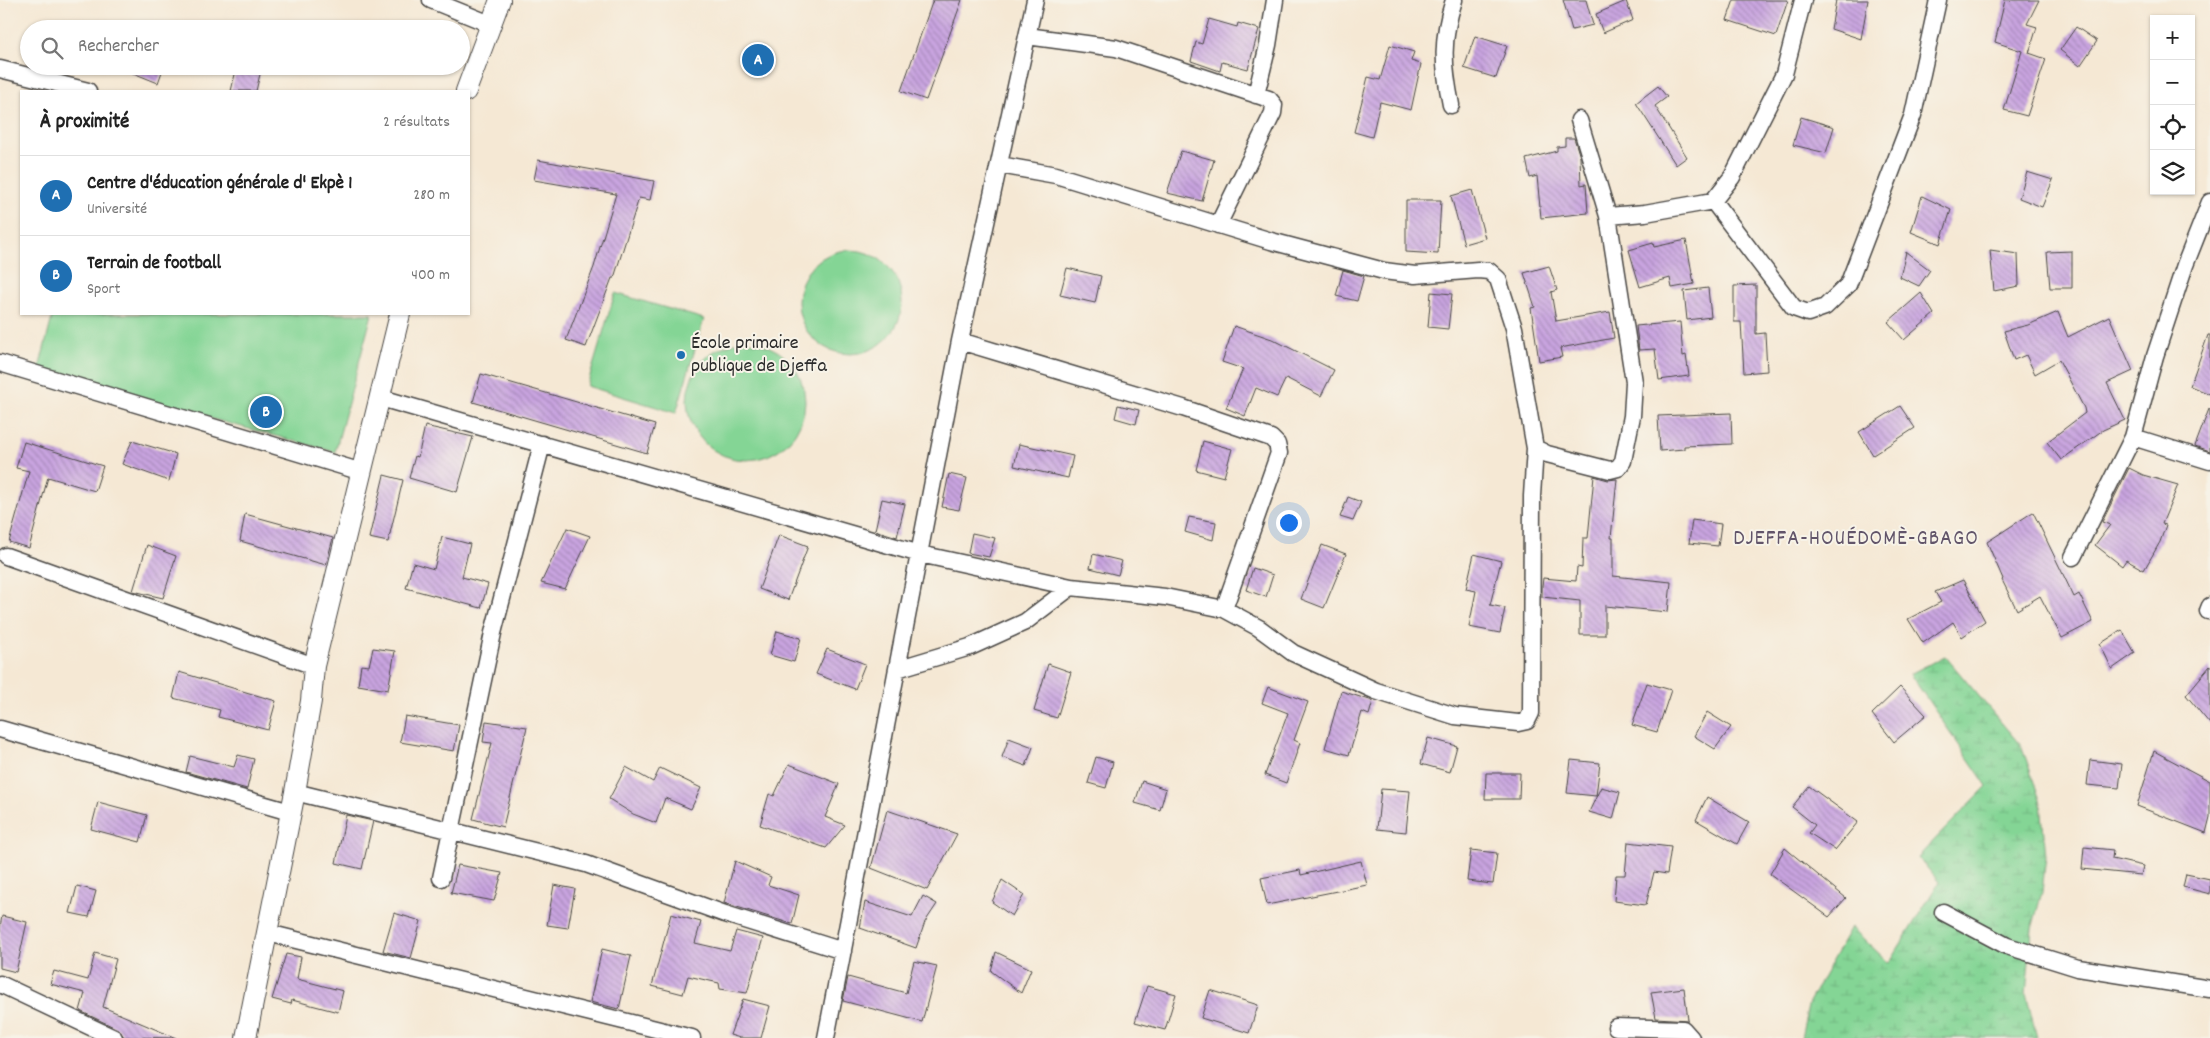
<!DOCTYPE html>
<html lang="fr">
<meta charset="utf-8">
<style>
body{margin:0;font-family:Dekko,sans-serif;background:#f2f2f2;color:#222}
.controls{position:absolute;right:15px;top:15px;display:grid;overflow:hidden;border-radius:0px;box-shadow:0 1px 4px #0004}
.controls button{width:45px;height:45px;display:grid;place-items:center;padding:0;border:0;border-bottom:1px solid #e0e0e0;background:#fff;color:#222;font:25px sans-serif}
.you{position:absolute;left:1288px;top:522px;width:18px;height:18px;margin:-12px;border:4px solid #fff;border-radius:50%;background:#1a73e8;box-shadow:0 0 0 8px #1a73e833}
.badge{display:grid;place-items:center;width:32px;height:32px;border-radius:50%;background:#1f6fb2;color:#fff;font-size:16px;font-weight:700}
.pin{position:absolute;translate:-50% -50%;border:2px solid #fff;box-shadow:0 1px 5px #0006}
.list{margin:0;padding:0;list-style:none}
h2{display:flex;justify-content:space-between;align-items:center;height:65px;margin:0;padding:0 20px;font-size:21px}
h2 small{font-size:16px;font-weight:400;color:#767676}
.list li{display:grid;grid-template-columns:32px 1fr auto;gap:15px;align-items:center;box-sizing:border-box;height:80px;padding:0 20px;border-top:1px solid #e0e0e0}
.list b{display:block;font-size:19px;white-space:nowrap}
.list p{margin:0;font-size:16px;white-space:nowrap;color:#767676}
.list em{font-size:16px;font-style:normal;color:#767676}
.icon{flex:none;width:28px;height:28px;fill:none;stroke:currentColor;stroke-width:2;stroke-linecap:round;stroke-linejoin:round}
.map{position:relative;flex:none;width:2210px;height:1038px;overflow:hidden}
.search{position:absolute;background:#fff;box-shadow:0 1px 4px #0004;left:20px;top:20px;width:450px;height:55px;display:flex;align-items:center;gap:12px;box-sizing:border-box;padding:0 18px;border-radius:28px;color:#767676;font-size:19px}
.panel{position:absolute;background:#fff;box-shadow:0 1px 4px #0004;left:20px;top:90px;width:450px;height:225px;border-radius:0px}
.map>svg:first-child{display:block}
.wetland{fill:url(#wetland-marsh);stroke:#588060}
.pitch{fill:#84d595;stroke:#588060}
.building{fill:url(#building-back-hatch)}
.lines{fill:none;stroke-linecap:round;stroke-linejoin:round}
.minor-casing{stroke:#494744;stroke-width:19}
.tertiary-casing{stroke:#494744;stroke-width:22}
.minor{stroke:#fff;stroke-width:16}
.tertiary{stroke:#fff;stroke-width:20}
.poi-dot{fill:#1f6fb2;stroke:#f7f3e8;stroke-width:2}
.labels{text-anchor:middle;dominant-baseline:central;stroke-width:4;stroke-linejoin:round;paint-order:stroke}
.poi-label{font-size:20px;fill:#2b2b2b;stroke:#f7f3e8;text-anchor:start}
.quarter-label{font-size:22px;letter-spacing:1px;fill:#62556a;stroke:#f7f3e8}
</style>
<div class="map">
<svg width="2210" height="1038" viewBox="0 0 2210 1038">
<defs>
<pattern id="wetland-marsh" width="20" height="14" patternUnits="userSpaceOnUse" patternTransform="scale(1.25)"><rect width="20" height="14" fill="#84d595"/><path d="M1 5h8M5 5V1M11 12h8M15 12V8" fill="none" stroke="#72b781"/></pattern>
<pattern id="building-back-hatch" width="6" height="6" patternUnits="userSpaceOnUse" patternTransform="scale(1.25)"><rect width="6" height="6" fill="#c9a4e0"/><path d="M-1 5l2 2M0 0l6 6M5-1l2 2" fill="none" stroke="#a386b6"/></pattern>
</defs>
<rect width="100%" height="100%" fill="#f7f3e8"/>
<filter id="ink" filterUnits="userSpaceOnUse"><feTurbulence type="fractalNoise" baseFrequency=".02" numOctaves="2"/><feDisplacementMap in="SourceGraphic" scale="10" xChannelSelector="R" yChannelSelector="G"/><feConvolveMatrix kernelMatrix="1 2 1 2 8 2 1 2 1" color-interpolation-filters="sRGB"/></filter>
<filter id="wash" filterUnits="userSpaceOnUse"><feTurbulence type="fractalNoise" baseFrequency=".0096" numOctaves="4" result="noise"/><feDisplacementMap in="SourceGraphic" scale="20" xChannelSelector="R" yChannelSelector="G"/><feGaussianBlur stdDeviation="1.12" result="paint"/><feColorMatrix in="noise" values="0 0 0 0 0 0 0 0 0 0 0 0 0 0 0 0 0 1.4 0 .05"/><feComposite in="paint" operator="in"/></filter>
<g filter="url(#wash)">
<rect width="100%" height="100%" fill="#f5e8d4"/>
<path class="wetland" d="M1945 656 2022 747 2041 803 2046 856 2042 892 2032 929 2026 994 2037 1038H1801L1809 1002 1851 927 1889 963 1939 882 1918 857 1987 786 1910 674Z"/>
<path class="pitch" d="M798 302a52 52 0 1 1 104 0a52 52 0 1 1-104 0Z
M615 293 704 319 676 413 587 386Z
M53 314H372L335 452 38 372Z
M687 401a59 59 0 1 1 118 0a59 59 0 1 1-118 0Z"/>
<g id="blocks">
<path class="building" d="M933 0H962L926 100 901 91Z
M1563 0H1586L1593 25 1572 30Z
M1734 0H1788L1776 36 1727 20Z
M1836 0H1868L1861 39 1831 29Z
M2005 0H2039L2027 24 2037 27 2029 53 2046 59 2027 116 2004 110 2022 51 1995 42Z
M1626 1 1633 20 1603 33 1596 14Z
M1209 19 1237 27 1238 23 1259 29 1248 69 1222 62 1220 71 1191 61 1196 42 1202 44Z
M2076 27 2097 41 2080 66 2060 50Z
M1475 36 1507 46 1496 78 1464 68Z
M1390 45 1414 52 1411 61 1421 64 1411 110 1380 102 1372 137 1354 132 1368 77 1380 80Z
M116 66H164L158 83Z
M237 66 261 70 256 91H231Z
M1658 86 1667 97 1655 106 1687 157 1676 165 1636 103Z
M1801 117 1834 127 1826 153 1793 145Z
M1565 138H1574L1580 157 1581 185 1586 184 1588 213 1541 218 1537 176 1530 178 1526 159 1557 151V147L1565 146Z
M1181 151 1214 160 1202 201 1167 193Z
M538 160 654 181 650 200 639 198 614 278H612L586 347 566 340 594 267 616 194 534 180Z
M2027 172 2053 180 2042 207 2019 198Z
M1472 190 1485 238 1464 244 1451 196Z
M1922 196 1951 210 1940 244 1911 232Z
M1406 200H1441L1438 254 1406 252Z
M1686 240 1694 284 1672 288 1670 278 1640 287 1629 250 1653 243 1654 247Z
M1990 250 2018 254 2019 286 1994 291Z
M2072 251V288H2050L2047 252Z
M1906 252 1930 270 1919 286 1900 277Z
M1549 266 1557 290 1551 292 1556 321 1610 312 1614 338 1560 348 1562 357 1539 361 1531 308 1535 307 1524 273Z
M1067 268 1101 276 1095 303 1060 295Z
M1343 270 1364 276 1357 301 1336 296Z
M1756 285V334L1765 333 1767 371 1744 373 1741 322H1734V286Z
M1708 288 1711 317 1687 320 1684 291Z
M1431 292 1452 294 1448 329 1428 327Z
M1921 293 1934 314 1904 340 1888 322Z
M2058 312 2068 337 2109 316 2133 371 2107 383 2125 420 2103 430 2061 460 2047 442 2085 413 2084 408 2059 360 2035 374 2026 355 2014 360 2004 331 2028 325Z
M1680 322 1683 356 1686 355 1689 376 1659 380 1655 349 1639 350 1636 326Z
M1234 326 1272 339 1334 370 1321 396 1286 378 1277 397 1256 388 1245 416 1226 408 1243 369 1222 362Z
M2208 335H2210V394L2190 386Z
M481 374 655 425 647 453 473 402Z
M1118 405 1139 410 1136 424 1115 418Z
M1900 406 1915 428 1873 455 1859 432Z
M2209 409H2210V451L2195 446Z
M1731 413 1732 444 1684 446V449L1660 451 1658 416Z
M425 426 473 437 457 492 409 478 415 456 418 457Z
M132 441 176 454 169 481 122 464Z
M1203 441 1232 449 1224 477 1196 470Z
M24 442 103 466 95 491 48 477 29 548 9 542 29 471 16 468Z
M1019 444 1073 456 1068 478 1014 466Z
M2129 468 2143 475 2178 485 2162 524 2166 525 2160 542 2144 570 2126 560 2122 566 2095 545 2110 525 2102 522Z
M949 474 967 478 959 510 942 507Z
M384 475 403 480 388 542 369 538Z
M1594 476 1608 480 1617 479 1611 538H1613V576L1671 582 1668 612 1605 606V635H1580V601L1542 597V586L1543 578 1576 581 1577 567 1582 568 1583 538H1588Z
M1348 497 1361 502 1353 521 1340 517Z
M882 499 905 504 897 537 875 530Z
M2033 512 2074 597 2079 594 2093 622 2062 638 2040 596 2017 610 2002 580 2003 579 1987 542Z
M245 514 333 538 326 565 240 541Z
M1189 517 1216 522 1213 540 1185 532Z
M1692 520 1721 524 1718 546 1689 543Z
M567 528 590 536 565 589 541 583Z
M972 533 995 538 989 557 968 553Z
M779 535 808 546 788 600 759 589Z
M442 537 470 544 462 577 488 584 481 608 406 588 413 563 434 569Z
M147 545 176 556 163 598 133 591Z
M1322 545 1346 554 1324 608 1301 599Z
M1093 554 1122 561 1118 575 1090 568Z
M1474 554 1501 561 1490 605 1505 608 1500 633 1469 627 1476 591 1466 589Z
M1253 568 1273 575 1266 597 1246 590Z
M1963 580 1985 621 1962 637 1953 622 1923 643 1908 619 1941 602 1935 592Z
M2122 630 2135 653 2112 669 2100 644Z
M777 631 801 638 794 662 770 655Z
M373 648 395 651 388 690 358 685 361 665 369 666Z
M827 649 865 664 855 689 816 674Z
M1048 664 1071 672 1057 718 1034 711Z
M2210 666V724L2186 695Z
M179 672 276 701 268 730 218 717 220 710 173 698Z
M1647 683 1671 690 1657 732 1632 725Z
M1268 687 1308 702 1294 740 1300 743 1286 783 1265 775 1288 713 1262 703Z
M1900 687 1926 715 1894 742 1872 714Z
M1341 691 1373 701 1369 715 1362 712 1349 755 1325 748Z
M1707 712 1731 727 1715 749 1694 736Z
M405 716 459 725 454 751 400 742Z
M486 721 527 727 503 827 473 819 492 743 483 742Z
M1009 738 1033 747 1026 766 1002 757Z
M1428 738 1457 746 1450 772 1421 764Z
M2154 751 2210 781V817L2206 833 2137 806Z
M238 755 254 759 247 789 186 772 190 756 234 767Z
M1096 757 1113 762 1106 788 1088 783Z
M1571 760 1600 763 1596 796 1567 793Z
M2090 760 2122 764 2119 788 2087 785Z
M789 764 839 784 825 817 845 825 826 848 760 825 769 794 774 796Z
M626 767 653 782 660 768 701 788 691 809 665 798 656 823 633 814 609 799Z
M1486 773H1520L1519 799H1485Z
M1142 781 1166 789 1160 810 1135 803Z
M1809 786 1858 822 1835 850 1809 833 1815 825 1792 807Z
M1601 787 1620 792 1613 819 1589 812Z
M1381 789 1410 791 1406 832 1377 829Z
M1707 797 1749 822 1737 844 1696 820Z
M98 802 147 815 140 842 91 829Z
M887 810 957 834 927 890 871 868Z
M346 815 373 821 362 869 336 863Z
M1628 842 1671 847 1667 874 1654 872 1646 905 1614 901 1616 875H1625Z
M2084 847 2113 850 2112 859 2143 866 2141 875 2082 869Z
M1785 848 1846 898 1829 917 1770 874Z
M1471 850 1497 853 1493 884 1467 881Z
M735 861 771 877 768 885 799 895 792 924 724 903Z
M1361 861 1367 885 1267 905 1261 878 1300 870 1301 875Z
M458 865 502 873 494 901 451 893Z
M2186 874 2210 879V894L2183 887Z
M1002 880 1024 895 1012 916 992 902Z
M554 885 575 889 568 928 547 925Z
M77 886 96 891 89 917 70 913Z
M923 896 937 904 925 922 916 948 860 928 865 902 912 917Z
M394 913 421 921 411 958 383 951Z
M671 914 701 922 695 943 730 951 736 931 763 938 747 993 720 989 719 983 688 976 683 994 652 986Z
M2 916 27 922 16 972 0 968V927Z
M602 949 631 956 619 1009 590 1002Z
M996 952 1031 969 1021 993 991 971Z
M95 953 116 959 103 1007 176 1038 124 1037 118 1029 80 1011 85 993 50 984 54 971 88 980Z
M286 954 301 957 297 979 343 991 338 1012 292 1000 291 1004 272 999Z
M914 961 937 966 922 1022 843 1001 848 977 906 993Z
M1147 986 1176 994 1165 1030 1135 1022Z
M1684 988 1688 1020 1656 1018 1651 992Z
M1210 990 1258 1005 1249 1033 1201 1018Z
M743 999 770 1006 761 1038H740L730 1035Z"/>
</g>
</g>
<g filter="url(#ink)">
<use href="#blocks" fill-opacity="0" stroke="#494744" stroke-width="1"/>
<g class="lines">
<g class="minor-casing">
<path id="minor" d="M431 0 490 24
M1027 36 1116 48 1269 99 1274 105 1273 113 1218 225
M0 69 88 91
M1256 95 1268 45 1275 0
M1451 105C1443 65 1441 40 1454 0
M1713 201 1794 308 1808 313 1825 307 1848 285 1913 115 1938 0
M1608 216 1645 213 1713 201 1732 177 1784 74 1803 0
M960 341 1183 408 1271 438 1277 444 1279 453 1224 609
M0 363 362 472
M381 398 920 554 1071 587 1165 597 1224 609 1259 628 1293 653 1376 691 1455 716 1518 723 1527 721 1531 713 1532 496 1535 448 1514 328 1498 279 1489 271 1478 270 1415 275 1384 271 1271 241 1056 175 1000 165
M2133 437 2210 461
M1535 448 1547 454 1610 470 1618 468 1623 461 1632 416 1634 382 1608 216 1579 120
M6 556 314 666
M2073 557 2133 437 2155 356 2185 265 2210 202
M2208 611 2210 606
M897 669 970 647 1025 622 1071 587
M0 729 290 812
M295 792 586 864 725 914 843 951
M441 878 493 633 542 444
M1943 912 2007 946 2078 968 2210 989
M268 933 692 1038
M0 984 114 1038
M1616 1027 1683 1029 1691 1038
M826 1038 960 341 1035 0"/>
</g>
<g class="tertiary-casing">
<path id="tertiary" d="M466 91 500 0
M246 1038 295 792 311 701 314 666 400 314"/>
</g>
<use href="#minor" class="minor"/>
<use href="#tertiary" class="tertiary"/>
</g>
</g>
<circle class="poi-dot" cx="681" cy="355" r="5"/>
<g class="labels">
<g class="poi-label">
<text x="691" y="344">École primaire<tspan x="691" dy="23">publique de Djeffa</tspan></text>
</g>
<g class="quarter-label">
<text x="1856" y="539">DJEFFA-HOUÉDOMÈ-GBAGO</text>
</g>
</g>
</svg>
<div class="controls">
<button>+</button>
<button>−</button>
<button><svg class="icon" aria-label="locate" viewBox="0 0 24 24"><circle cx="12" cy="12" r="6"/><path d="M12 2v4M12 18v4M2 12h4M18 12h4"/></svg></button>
<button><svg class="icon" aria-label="layers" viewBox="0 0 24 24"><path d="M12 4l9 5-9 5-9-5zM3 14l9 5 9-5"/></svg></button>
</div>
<div class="you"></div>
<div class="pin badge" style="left:758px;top:60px">A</div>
<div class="pin badge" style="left:266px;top:412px">B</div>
<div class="search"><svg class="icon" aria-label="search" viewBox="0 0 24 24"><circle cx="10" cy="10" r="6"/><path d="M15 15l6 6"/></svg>Rechercher</div>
<section class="panel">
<h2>À proximité<small>2 résultats</small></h2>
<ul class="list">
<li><span class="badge">A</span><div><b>Centre d'éducation générale d' Ekpè 1</b><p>Université</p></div><em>280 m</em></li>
<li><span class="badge">B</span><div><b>Terrain de football</b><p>Sport</p></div><em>400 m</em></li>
</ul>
</section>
</div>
